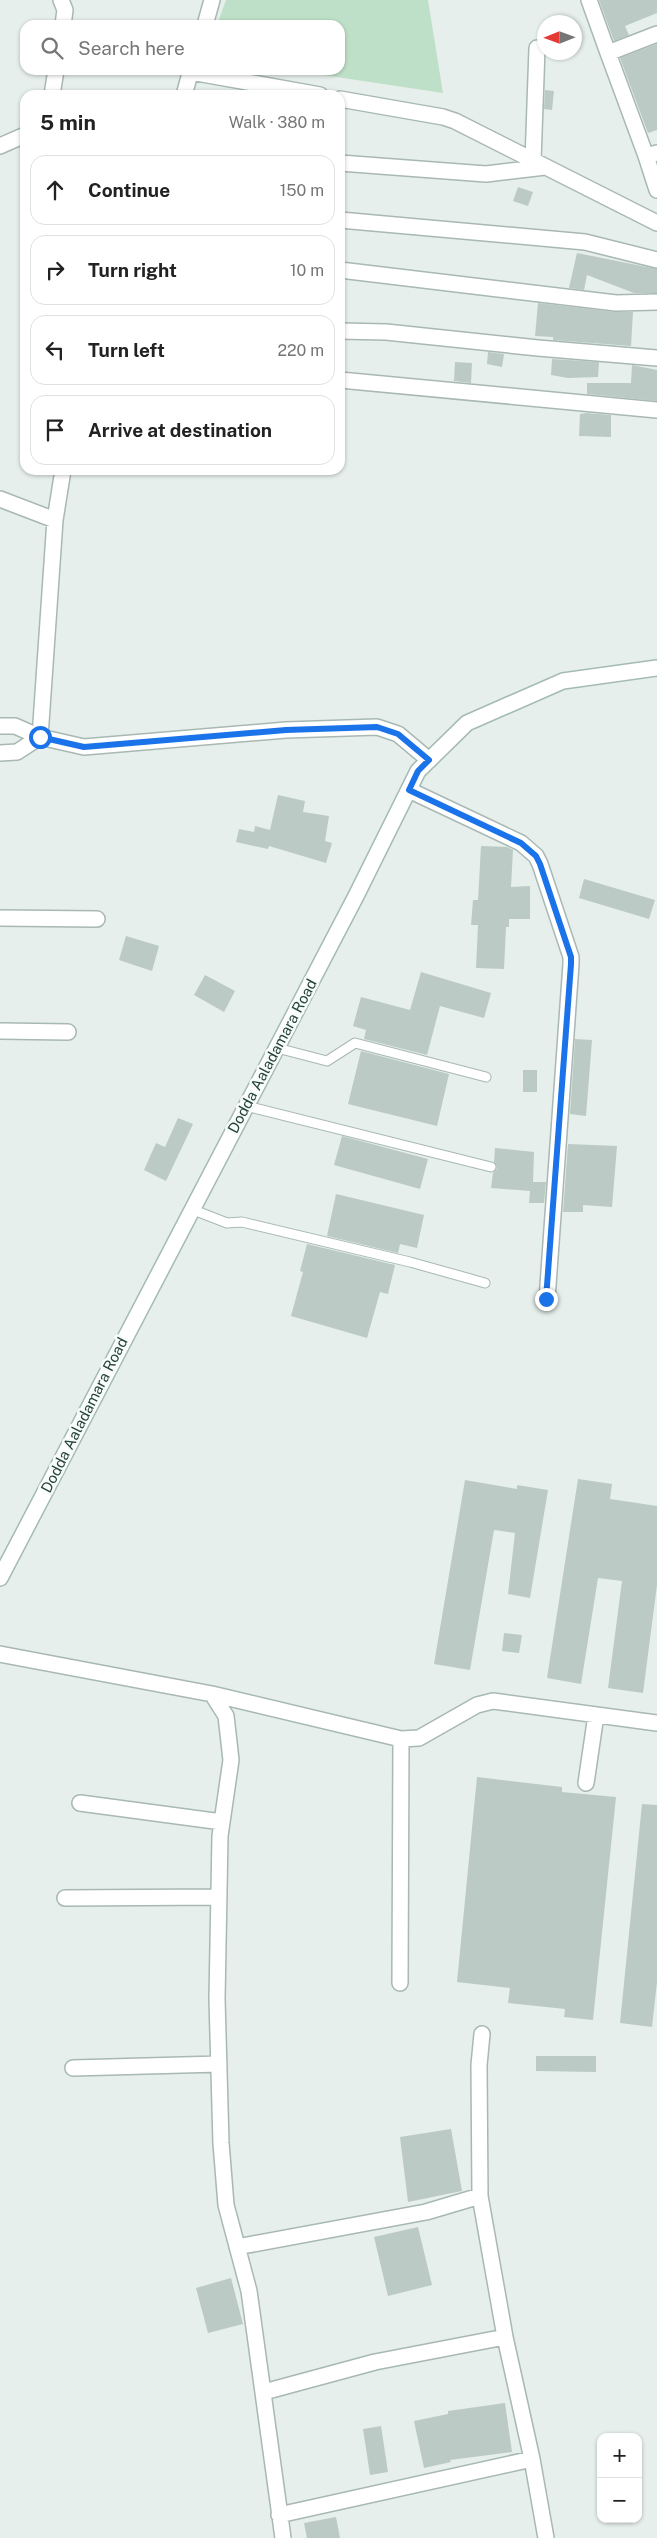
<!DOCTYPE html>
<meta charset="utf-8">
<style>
body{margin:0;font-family:"Public Sans",sans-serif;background:#f6f6f6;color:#222}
.controls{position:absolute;right:15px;bottom:15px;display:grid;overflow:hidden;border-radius:10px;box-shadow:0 1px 4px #0004}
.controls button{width:45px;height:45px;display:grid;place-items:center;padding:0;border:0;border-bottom:1px solid #e0e0e0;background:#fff;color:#222;font:25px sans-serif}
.compass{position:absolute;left:537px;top:15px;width:45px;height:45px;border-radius:50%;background:#fff;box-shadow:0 1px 4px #0004;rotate:269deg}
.stop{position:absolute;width:15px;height:15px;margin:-11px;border:4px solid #1a73e8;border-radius:50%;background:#fff}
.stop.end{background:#1a73e8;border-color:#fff;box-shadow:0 1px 5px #0008}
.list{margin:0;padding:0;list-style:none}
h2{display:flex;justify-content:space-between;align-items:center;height:65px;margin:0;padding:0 20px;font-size:21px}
h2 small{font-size:16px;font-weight:400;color:#767676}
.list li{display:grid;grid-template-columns:32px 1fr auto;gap:15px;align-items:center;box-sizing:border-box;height:70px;margin:0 10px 10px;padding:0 10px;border:1px solid #e0e0e0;border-radius:15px}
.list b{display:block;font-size:19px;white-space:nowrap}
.list em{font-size:16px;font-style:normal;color:#767676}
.icon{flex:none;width:28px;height:28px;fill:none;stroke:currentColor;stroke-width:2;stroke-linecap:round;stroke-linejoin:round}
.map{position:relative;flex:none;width:657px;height:2538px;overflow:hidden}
.search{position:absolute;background:#fff;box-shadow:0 1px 4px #0004;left:20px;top:20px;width:325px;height:55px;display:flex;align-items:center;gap:12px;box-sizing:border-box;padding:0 18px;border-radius:15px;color:#767676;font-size:19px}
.panel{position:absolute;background:#fff;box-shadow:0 1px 4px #0004;left:20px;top:90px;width:325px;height:385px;border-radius:15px}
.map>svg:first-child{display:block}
.green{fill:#bfe0c8}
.building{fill:#bbcac4}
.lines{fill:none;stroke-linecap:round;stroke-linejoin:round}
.service-casing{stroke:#a8b8b2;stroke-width:11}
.minor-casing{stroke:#a8b8b2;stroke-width:18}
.tertiary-casing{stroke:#a8b8b2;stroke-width:18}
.secondary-casing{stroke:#a4bbb3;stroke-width:18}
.service{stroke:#fff;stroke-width:9}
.minor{stroke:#fff;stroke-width:15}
.tertiary{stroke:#fff;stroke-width:15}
.secondary{stroke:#fff;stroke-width:15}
.route{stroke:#1a73e8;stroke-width:6}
.labels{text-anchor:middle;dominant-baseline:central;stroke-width:5;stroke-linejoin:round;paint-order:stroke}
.street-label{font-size:15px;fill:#24423a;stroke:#f7fbf9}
</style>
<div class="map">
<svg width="657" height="2538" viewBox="0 0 657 2538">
<rect width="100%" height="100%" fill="#e6efeb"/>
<path class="green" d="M226 0H428L443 93 290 70H340V25H217Z"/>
<path class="building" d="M599 0H657V13L625 26 629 35 614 41Z
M657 44V130L648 133 620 58Z
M545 90 554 91 552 110 544 109Z
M518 187 533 192 528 206 513 201Z
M577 253 657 269V293H634L587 275 584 290 569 288Z
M538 303 615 312H633L631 346 553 340V337L535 336Z
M488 352 504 354 502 367 487 364Z
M552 359 599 362 598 377 568 378 551 375Z
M455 362 472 363 471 383 454 381Z
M632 365 657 370V401L587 394V383H631Z
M586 413 611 415V437L579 436 580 414Z
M278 795 305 801 303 812 329 816 325 841 332 843 326 863 269 846 268 849 236 842 239 829 254 832 255 826 270 830Z
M481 846 507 847 513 850 511 887 530 886V919H509V927H506L504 969 476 968 478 925H471L473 900H478Z
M584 879 655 900 649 919 579 898Z
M126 936 159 946 152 971 119 960Z
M421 972 491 993 484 1018 440 1006 427 1055 364 1039 366 1030 353 1026 361 997 410 1010Z
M205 975 235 991 224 1012 194 995Z
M575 1039 592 1040 586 1116 570 1114Z
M361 1051 449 1074 437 1126 348 1104Z
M523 1070H537V1092H523Z
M178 1118 193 1124 166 1181 144 1170 156 1143 165 1147Z
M342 1136 428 1159 420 1189 334 1165Z
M568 1144 617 1146 612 1207 583 1205V1212H563Z
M495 1148 534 1152 533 1182H546L544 1203H529L530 1191 491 1188 493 1173 497 1168 494 1162Z
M336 1194 424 1215 417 1248 400 1244 398 1253 327 1236Z
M307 1244 395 1265 388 1294 380 1292 367 1338 291 1316 303 1272 300 1271Z
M578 1479 612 1484 610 1499 657 1506V1585L643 1693 608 1688 622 1581 598 1578 581 1684 547 1678Z
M465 1480 517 1489V1485L548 1490 530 1598 508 1594 515 1533 494 1530 470 1670 434 1664Z
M504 1633 522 1635 519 1653 502 1651Z
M477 1777 562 1787V1792L616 1797 593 2020 564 2017 565 2009 508 2003 510 1988 457 1982Z
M642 1804 657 1805V1982L652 2027 620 2023Z
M536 2056H596V2072L536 2071Z
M451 2129 462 2191 408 2202 400 2137Z
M418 2227 432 2285 388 2296 374 2237Z
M231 2278 243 2324 208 2333 196 2288Z
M505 2403 512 2452 450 2460 451 2462 424 2468 414 2421 448 2414V2411Z
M381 2426 388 2472 370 2475 363 2429Z
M336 2517 340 2538H307L304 2523Z"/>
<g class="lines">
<g class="service-casing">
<path id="service" d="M277 1048 327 1061 355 1043 486 1077
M246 1106 491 1167
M191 1209 227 1223 242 1222 410 1262 485 1283"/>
</g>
<g class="minor-casing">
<path id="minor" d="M61 0 65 10 63 25
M589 0 608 53 657 34
M205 25 212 0
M608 53 646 156 657 153
M191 72 320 95
M52 95 56 70
M184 95 191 70
M340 99 443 117 455 121 657 223
M0 146 25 135
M646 156 657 190
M533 161 537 48
M340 163 486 174 545 167
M340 220 585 242 657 260
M340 270 616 303 657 302
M340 331 386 332 538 348 657 358
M340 380 657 410
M0 499 55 520
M40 737 55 520 63 470
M409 790 521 843 536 856 540 864 571 957V964L547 1299
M0 918 97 919
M0 1031 68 1032
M0 1654 212 1694 401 1739 419 1738 477 1705 493 1701 657 1723
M212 1694 226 1716 231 1760 220 1836 217 1999 221 2143 226 2205 249 2291 283 2538
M586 1783 596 1715
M80 1803 222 1822
M65 1898 219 1897
M400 1983 401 1739
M73 2068 219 2064
M480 2196 479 2065 482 2034
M237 2247 426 2212 480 2196 505 2337 532 2459 546 2538
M264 2392 375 2362 505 2337
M279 2515 532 2459"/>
</g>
<g class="tertiary-casing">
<path id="tertiary" d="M0 726H15L40 737 84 747 286 730 377 727 398 734 429 760
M0 753 17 752 40 737"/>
</g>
<g class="secondary-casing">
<path id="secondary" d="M0 1578 356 896 418 771 467 723 563 681 657 668"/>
</g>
<use href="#service" class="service"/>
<use href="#minor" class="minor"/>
<use href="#tertiary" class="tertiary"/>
<use href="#secondary" class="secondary"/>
</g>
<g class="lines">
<path class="route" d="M40 737 84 747 286 730 377 727 398 734 429 760 418 771 409 790 521 843 536 856 540 864 571 957V964L546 1299"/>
</g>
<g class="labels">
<g class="street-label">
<text transform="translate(272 1056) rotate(-62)">Dodda Aaladamara Road</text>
<text transform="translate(84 1415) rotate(-63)">Dodda Aaladamara Road</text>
</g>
</g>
</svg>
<div class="controls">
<button>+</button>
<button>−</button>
</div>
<svg class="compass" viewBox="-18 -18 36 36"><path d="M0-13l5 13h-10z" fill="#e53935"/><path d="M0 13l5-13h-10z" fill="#767676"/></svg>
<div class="stop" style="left:40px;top:737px"></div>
<div class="stop end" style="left:546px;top:1299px"></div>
<div class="search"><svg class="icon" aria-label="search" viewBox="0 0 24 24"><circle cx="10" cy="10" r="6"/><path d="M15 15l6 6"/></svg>Search here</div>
<section class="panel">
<h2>5 min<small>Walk · 380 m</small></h2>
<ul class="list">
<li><svg class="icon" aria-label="ahead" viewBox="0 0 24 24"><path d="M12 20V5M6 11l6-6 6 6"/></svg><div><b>Continue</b></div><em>150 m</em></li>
<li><svg class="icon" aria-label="right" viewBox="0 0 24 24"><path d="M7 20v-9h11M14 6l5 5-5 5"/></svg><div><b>Turn right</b></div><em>10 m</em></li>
<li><svg class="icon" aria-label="left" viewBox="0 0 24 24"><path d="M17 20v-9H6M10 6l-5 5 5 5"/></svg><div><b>Turn left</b></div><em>220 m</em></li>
<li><svg class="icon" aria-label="arrive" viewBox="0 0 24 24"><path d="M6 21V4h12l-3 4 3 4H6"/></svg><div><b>Arrive at destination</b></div></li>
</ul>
</section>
</div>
